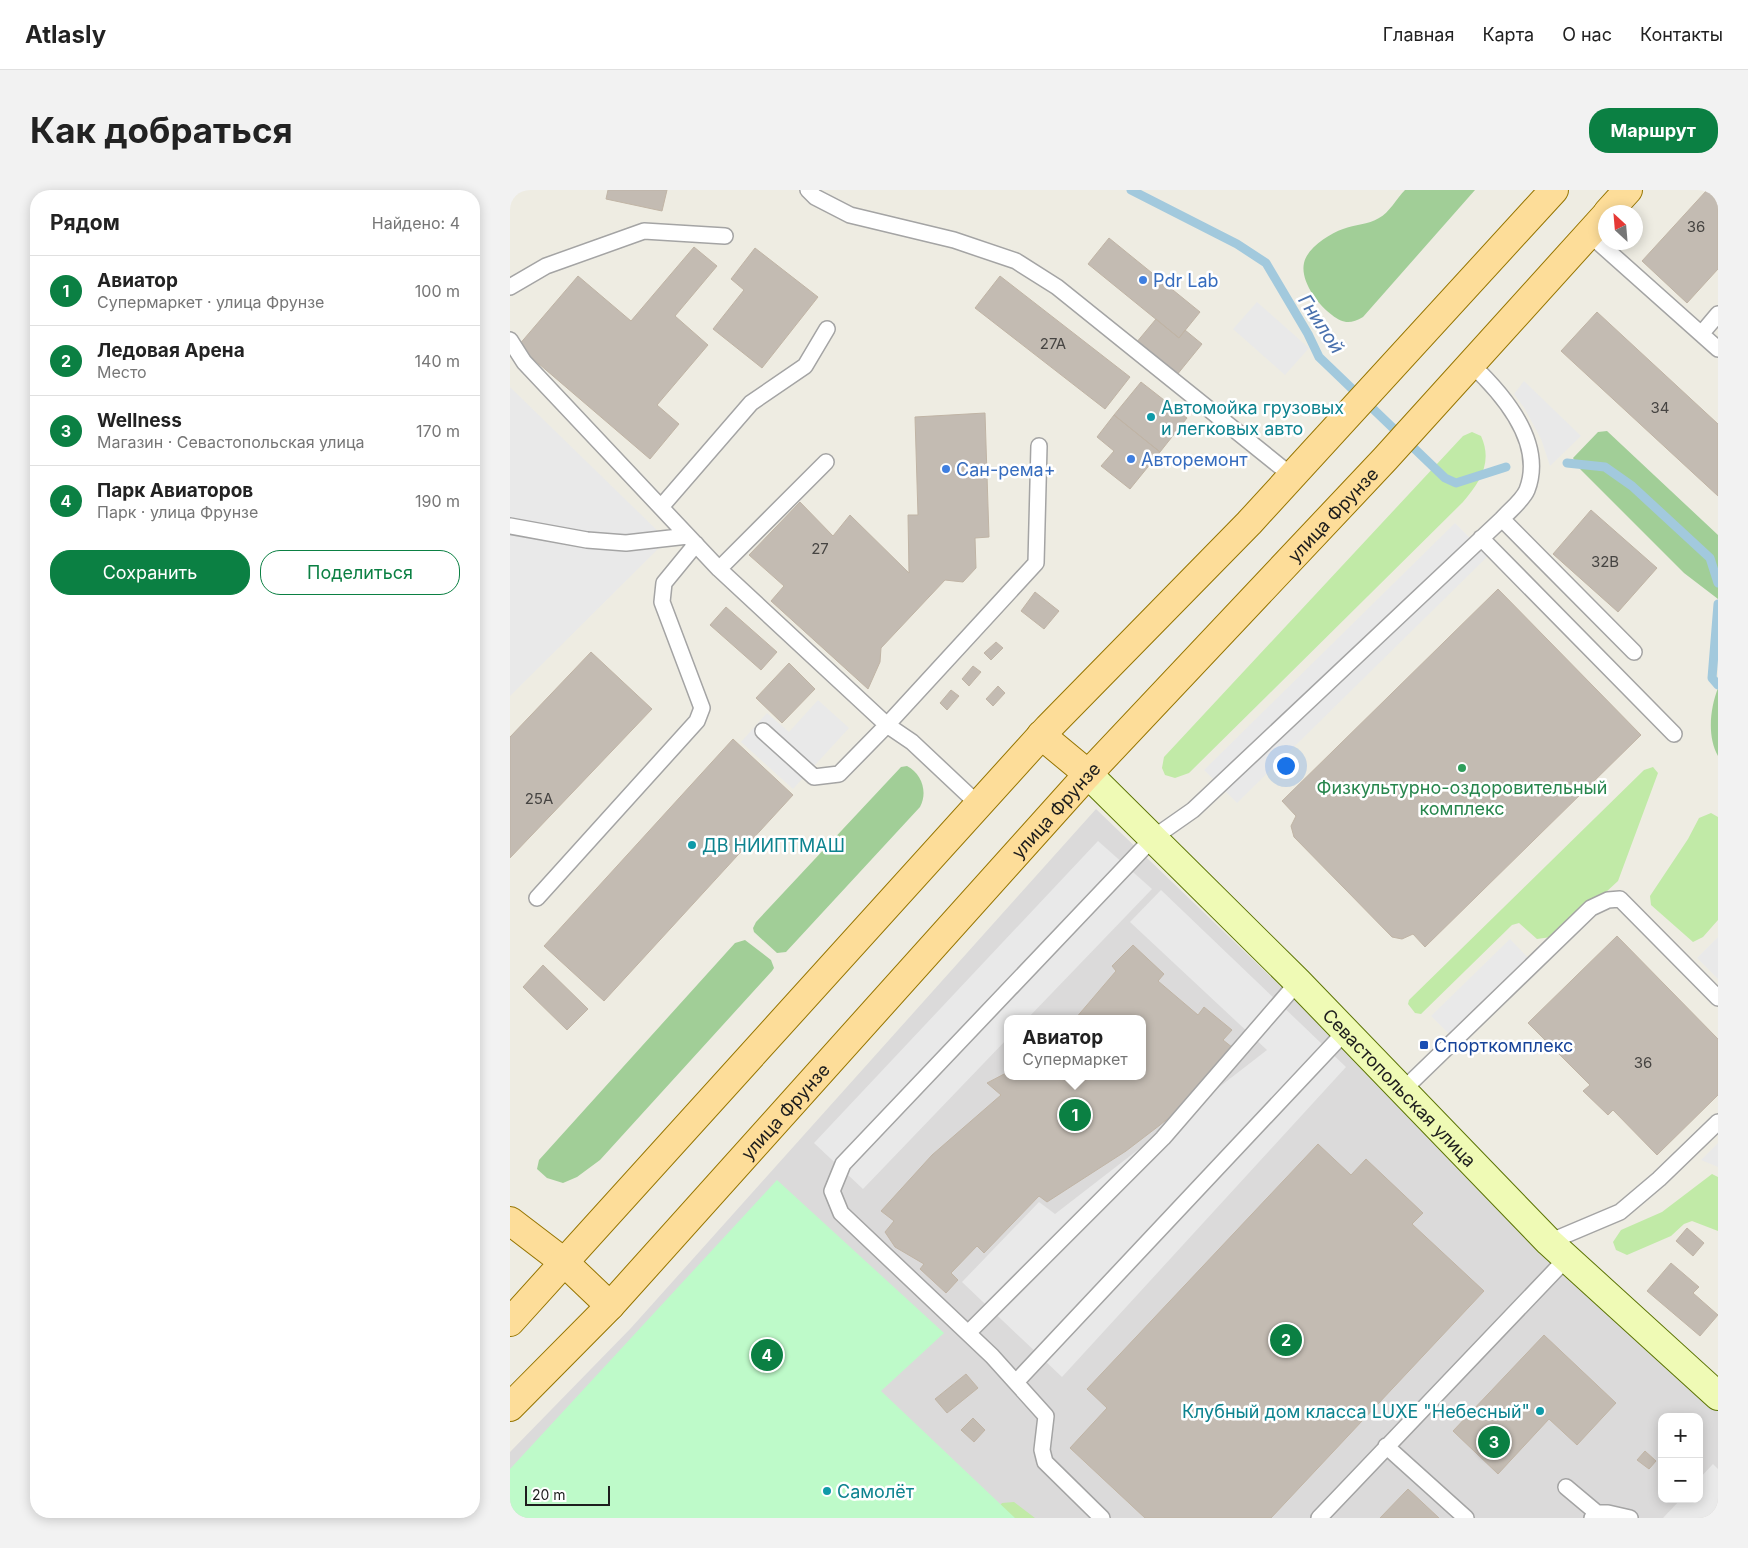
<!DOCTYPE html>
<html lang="ru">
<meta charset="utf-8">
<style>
body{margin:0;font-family:Inter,sans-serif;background:#f2f2f2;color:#222}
.controls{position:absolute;right:15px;bottom:15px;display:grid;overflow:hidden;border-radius:10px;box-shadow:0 2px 12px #0003}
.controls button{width:45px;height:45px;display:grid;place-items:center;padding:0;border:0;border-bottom:1px solid #e0e0e0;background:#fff;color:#222;font:25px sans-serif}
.compass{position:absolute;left:1088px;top:15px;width:45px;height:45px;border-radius:50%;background:#fff;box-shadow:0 2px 12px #0003;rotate:334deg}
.scale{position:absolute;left:15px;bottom:12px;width:85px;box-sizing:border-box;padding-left:5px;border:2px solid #1d1d1d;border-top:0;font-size:14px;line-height:18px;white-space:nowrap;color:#1d1d1d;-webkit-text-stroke:4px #fff;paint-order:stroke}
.you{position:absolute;left:775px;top:575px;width:18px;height:18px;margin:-12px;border:4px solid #fff;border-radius:50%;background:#1a73e8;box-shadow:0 0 0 8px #1a73e833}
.badge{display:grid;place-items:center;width:32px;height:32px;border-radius:50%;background:#0b8043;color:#fff;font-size:16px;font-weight:700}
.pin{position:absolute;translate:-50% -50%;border:2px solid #fff;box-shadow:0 1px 5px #0006}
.popup{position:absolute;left:494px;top:825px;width:142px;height:65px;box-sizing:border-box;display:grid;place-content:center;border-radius:10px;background:#fff;filter:drop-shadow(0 1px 4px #0005);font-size:16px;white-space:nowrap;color:#767676}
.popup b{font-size:19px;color:#222}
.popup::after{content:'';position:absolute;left:50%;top:100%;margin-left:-10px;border:10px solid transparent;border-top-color:#fff}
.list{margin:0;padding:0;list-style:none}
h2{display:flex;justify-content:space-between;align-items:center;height:65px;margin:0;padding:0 20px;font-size:21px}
h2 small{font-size:16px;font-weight:400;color:#767676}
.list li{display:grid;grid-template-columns:32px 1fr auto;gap:15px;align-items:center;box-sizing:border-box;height:70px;padding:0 20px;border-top:1px solid #e0e0e0}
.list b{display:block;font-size:19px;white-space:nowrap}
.list p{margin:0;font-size:16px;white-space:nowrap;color:#767676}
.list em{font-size:16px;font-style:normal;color:#767676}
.actions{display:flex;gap:10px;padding:15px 20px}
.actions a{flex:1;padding:11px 0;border:1px solid #0b8043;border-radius:20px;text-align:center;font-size:18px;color:#0b8043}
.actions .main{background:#0b8043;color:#fff}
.map{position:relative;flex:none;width:1208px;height:1328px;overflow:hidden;border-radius:20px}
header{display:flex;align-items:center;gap:30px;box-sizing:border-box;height:70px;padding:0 25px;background:#fff;border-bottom:1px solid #e0e0e0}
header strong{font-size:24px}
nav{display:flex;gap:28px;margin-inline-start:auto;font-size:18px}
.intro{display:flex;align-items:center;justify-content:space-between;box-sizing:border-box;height:120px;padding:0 30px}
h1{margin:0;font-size:35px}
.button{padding:12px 22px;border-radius:20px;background:#0b8043;color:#fff;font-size:18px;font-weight:700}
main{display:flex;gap:30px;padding:0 30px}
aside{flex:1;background:#fff;border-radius:20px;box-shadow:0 2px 12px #0003}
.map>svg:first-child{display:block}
.residential{fill:#dbdada;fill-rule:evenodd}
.grass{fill:#c1eaa7}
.forest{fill:#a1ce97}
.park{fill:#befac9}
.parking{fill:#e9e9e9}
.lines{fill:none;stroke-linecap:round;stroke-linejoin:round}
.stream{stroke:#a2c9dd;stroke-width:9}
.building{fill:#c3bbb2;stroke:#c0b4a5}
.lane-casing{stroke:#a4a4a4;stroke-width:18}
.secondary-casing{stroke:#5c7404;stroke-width:30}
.primary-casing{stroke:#967500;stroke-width:30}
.lane{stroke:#fff;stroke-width:15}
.secondary{stroke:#effab5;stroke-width:28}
.primary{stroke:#fddd99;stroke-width:28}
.shop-dot{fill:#3f7fe0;stroke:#fff;stroke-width:2}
.culture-dot{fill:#0f9aa8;stroke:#fff;stroke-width:2}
.leisure-dot{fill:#2e9e5b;stroke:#fff;stroke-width:2}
.transit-dot{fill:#1a4fb4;stroke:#fff;stroke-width:2}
.labels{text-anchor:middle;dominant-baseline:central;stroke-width:5;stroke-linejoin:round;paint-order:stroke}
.number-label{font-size:15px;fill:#464442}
.shop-label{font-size:18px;fill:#366cbe;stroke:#fff;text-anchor:start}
.culture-label{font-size:18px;fill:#0d838f;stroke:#fff;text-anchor:start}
.street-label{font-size:18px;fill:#1d1d1d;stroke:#fff}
.leisure-label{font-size:18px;fill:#27864d;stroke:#fff}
.transit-label{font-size:18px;fill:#164399;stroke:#fff;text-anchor:start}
.water-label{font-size:19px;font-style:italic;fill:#4970ad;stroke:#fff}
</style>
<header>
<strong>Atlasly</strong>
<nav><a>Главная</a><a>Карта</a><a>О нас</a><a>Контакты</a></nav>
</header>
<div class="intro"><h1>Как добраться</h1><a class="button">Маршрут</a></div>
<main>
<aside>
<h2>Рядом<small>Найдено: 4</small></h2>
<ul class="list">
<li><span class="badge">1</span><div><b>Авиатор</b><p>Супермаркет · улица Фрунзе</p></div><em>100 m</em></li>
<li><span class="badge">2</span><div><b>Ледовая Арена</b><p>Место</p></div><em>140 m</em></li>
<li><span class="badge">3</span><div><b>Wellness</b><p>Магазин · Севастопольская улица</p></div><em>170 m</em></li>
<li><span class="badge">4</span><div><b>Парк Авиаторов</b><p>Парк · улица Фрунзе</p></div><em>190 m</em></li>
</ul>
<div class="actions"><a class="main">Сохранить</a><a>Поделиться</a></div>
</aside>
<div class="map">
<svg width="1208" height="1328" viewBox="0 0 1208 1328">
<rect width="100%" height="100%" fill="#eeece2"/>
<path class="residential" d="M586 619 1208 1216V1328H0V1262L121 1138ZM498 829H632V886H498ZM1152 1227H1189V1309H1152Z"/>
<path class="grass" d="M962 242 971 246C983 272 970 292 953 312L679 583 665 588 655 585 652 578 654 567 953 246Z
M1143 577 1148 583 1108 691 1095 703 1078 712 1041 747 1027 749 1009 733 1002 735 911 824 905 823 898 814 899 810 1134 580Z
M1201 623 1208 627V730L1193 747 1183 752 1141 715 1140 706 1178 649 1189 628Z
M1202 984 1208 987V1041L1182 1031 1174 1034 1161 1046 1117 1065 1106 1060 1103 1052 1111 1040 1152 1022Z
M504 1312 525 1328H488L486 1320 492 1313Z"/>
<path class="forest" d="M895 0H965L853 127C841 134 833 134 822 125 808 115 790 91 794 73 797 58 819 44 833 39 845 34 858 35 869 28 879 23 887 8 895 0Z
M1097 241 1208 345V409L1174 383 1070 279 1063 268 1088 242Z
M1208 498V566C1197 546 1200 519 1208 498Z
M397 576C412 584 418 602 410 617L276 762 267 763 244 742 243 738 246 732 391 577Z
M235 750 261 770 264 778 262 781 90 970 67 987 53 993 37 988 27 979 29 970 225 753Z"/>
<path class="park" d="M267 990 434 1143 371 1201 505 1328H0V1279Z"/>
<path class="parking" d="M747 112 799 158 775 185 723 139Z
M1014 191 1071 246 1040 276 1031 249 1015 219 1004 204Z
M0 197 157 350 0 506Z
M945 333 978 366 727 613 694 580Z
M308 510 339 538 283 599 231 552 257 523 279 542Z
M588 651 642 699 517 829H498L497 849 353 999 304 953Z
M651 700 836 877 552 1187 452 1092 529 1012 545 1024 757 860 620 732Z
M1208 747V789L1187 768Z
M1000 749 1023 773 944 849 921 826Z
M1208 953V977L1191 970Z
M1203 1274 1208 1279V1328H1153L1171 1309H1189V1289Z"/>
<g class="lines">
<path class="stream" d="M621 0 727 54 756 73 798 144 809 167 935 288 946 293 996 277
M1057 273 1095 277 1122 296 1200 368 1208 393
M1208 414 1202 488 1208 495"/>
</g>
<path class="building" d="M98 0H157L152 21 96 9Z
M1197 0H1208V79L1177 113 1132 71Z
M599 48 690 122 669 148 578 74Z
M184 57 207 76 165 126 198 155 147 215 169 234 140 269 8 156 68 86 121 131Z
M245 58 308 107 252 178 203 139 234 100 221 89Z
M490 86 620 187 595 219 465 118Z
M1087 122 1208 234V306L1051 161Z
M646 129 669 148 675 140 692 154 666 186 626 153Z
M631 192 677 228 650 262 604 225Z
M475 223 479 347 465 348 466 378 453 392 435 390 371 458 370 472 358 499 261 411 274 396 239 365 290 312 323 346 340 325 399 383 398 325H408L405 227Z
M604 225 650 262 620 299 591 276 604 261 587 247Z
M1081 320 1147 378 1108 422 1043 364Z
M988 399 1131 545 915 757 903 744 892 749 882 747 835 699 784 647 781 636 786 626 772 611Z
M525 402 549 421 534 439 511 421Z
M216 417 267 462 251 480 200 435Z
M486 452 493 458 481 470 474 463Z
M81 462 142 519 0 668V547Z
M279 473 305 499 272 533 246 508Z
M463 476 471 482 459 496 452 489Z
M488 496 495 503 483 516 476 509Z
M441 500 449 506 437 520 430 513Z
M223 549 283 605 94 811 34 756Z
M1107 746 1208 849V905L1147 965 1103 920 1098 925 1073 901 1080 895 1018 833Z
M623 755 654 784 648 791 688 825 694 817 722 840 713 850 723 858 682 909 650 935 616 961 537 1012 529 1006 474 1063 467 1056 441 1083 448 1090 436 1103 410 1079 414 1074 385 1057 375 1042 384 1031 371 1021 422 965 491 905 477 893 498 882V886H632V829H565L606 781 602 776Z
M33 775 78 819 57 840 13 797Z
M808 954 841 985 856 969 913 1023 902 1034 974 1101 761 1328H635L560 1258 597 1218 577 1199Z
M1177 1038 1194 1053 1183 1066 1166 1051Z
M1161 1073 1189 1097 1183 1103 1208 1125 1190 1146 1137 1101Z
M1034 1145 1106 1213 1067 1255 1039 1229 988 1284 943 1241Z
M456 1184 468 1198 437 1223 425 1209Z
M463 1228 475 1240 464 1252 451 1240Z
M1135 1261 1146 1271 1139 1279 1127 1270Z
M898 1299 929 1328H870Z"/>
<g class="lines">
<g class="lane-casing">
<path id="lane" d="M298 0 305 7 340 25 444 50 506 71 547 97 782 286
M1079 44 1208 159
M0 97 36 76 134 41 215 46
M1192 143 1208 124
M0 150 14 172 209 379 377 535 402 552 469 615
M151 317 241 213 295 176 317 139
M992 329 1124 462
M0 336 77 350 116 353 178 346
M971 348 1164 544
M209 379 316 272
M253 541 304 587 329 584 377 535 526 373 529 256
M27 708 187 531 192 518 152 412 154 393 186 354
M893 900 1081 718 1098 710 1110 709 1208 808
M1039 1052 1110 1022 1149 989 1208 932
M458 1143 653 948 788 792
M506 1192 835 842
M876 1256 956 1328
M1056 1297 1087 1323
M592 1328 535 1272 532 1260 536 1226 482 1166 331 1023 322 1001 333 974 643 648 683 620 992 329C999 321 1013 310 1017 300 1035 253 993 204 961 174
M809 1328 1057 1068
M1082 1328 1087 1323H1098L1120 1328"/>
</g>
<g class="secondary-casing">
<g id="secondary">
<path id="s1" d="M578 584 788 792 1039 1052 1208 1206"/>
</g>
</g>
<g class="primary-casing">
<g id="primary">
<path d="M1098 22 1118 0"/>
<path d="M531 545 578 584"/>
<path d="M0 1031 55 1073 100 1116"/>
<path d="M0 1132 538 538 739 333 1044 0"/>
<path id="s2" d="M0 1217 100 1116 578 584 875 269 1096 25"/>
</g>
</g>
<use href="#lane" class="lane"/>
<use href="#secondary" class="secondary"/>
<use href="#primary" class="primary"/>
</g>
<g class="shop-dot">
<circle cx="633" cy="90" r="5"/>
<circle cx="621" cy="269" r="5"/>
<circle cx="436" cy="279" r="5"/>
</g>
<g class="culture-dot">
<circle cx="641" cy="227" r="5"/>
<circle cx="182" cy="655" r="5"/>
<circle cx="1030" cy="1221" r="5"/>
<circle cx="317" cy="1301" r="5"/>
</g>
<circle class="leisure-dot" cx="952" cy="578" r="5"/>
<rect class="transit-dot" x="909" y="850" width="10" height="10" rx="2.5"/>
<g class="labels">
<g class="number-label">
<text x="1186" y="36">36</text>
<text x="543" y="153">27А</text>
<text x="1150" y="217">34</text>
<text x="310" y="358">27</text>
<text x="1095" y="371">32В</text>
<text x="29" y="608">25А</text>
<text x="1133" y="872">36</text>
</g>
<g class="shop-label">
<text x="643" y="90">Pdr Lab</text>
<text x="631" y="269">Авторемонт</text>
<text x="446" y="279">Сан-рема+</text>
</g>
<g class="culture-label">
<text x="651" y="217">Автомойка грузовых<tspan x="651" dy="21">и легковых авто</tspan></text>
<text x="192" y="655">ДВ НИИПТМАШ</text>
<text x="1020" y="1221" text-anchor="end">Клубный дом класса LUXE "Небесный"</text>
<text x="327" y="1301">Самолёт</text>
</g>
<g class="street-label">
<text stroke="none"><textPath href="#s2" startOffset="1214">улица Фрунзе</textPath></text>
<text stroke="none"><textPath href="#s2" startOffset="809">улица Фрунзе</textPath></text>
<text stroke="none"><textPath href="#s1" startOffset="442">Севастопольская улица</textPath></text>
<text stroke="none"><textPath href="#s2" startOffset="404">улица Фрунзе</textPath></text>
</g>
<g class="leisure-label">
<text x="952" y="597">Физкультурно-оздоровительный<tspan x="952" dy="21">комплекс</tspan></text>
</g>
<g class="transit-label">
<text x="924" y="855">Спорткомплекс</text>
</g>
<g class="water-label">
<text transform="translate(811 134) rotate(57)">Гнилой</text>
</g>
</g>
</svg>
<div class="controls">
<button>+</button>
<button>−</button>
</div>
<svg class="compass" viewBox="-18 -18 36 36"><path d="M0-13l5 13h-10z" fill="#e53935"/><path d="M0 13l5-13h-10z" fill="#767676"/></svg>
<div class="scale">20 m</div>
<div class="you"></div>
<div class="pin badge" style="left:565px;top:925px">1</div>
<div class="popup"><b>Авиатор</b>Супермаркет</div>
<div class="pin badge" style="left:776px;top:1150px">2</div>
<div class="pin badge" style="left:984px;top:1252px">3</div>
<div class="pin badge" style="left:257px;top:1165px">4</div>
</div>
</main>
